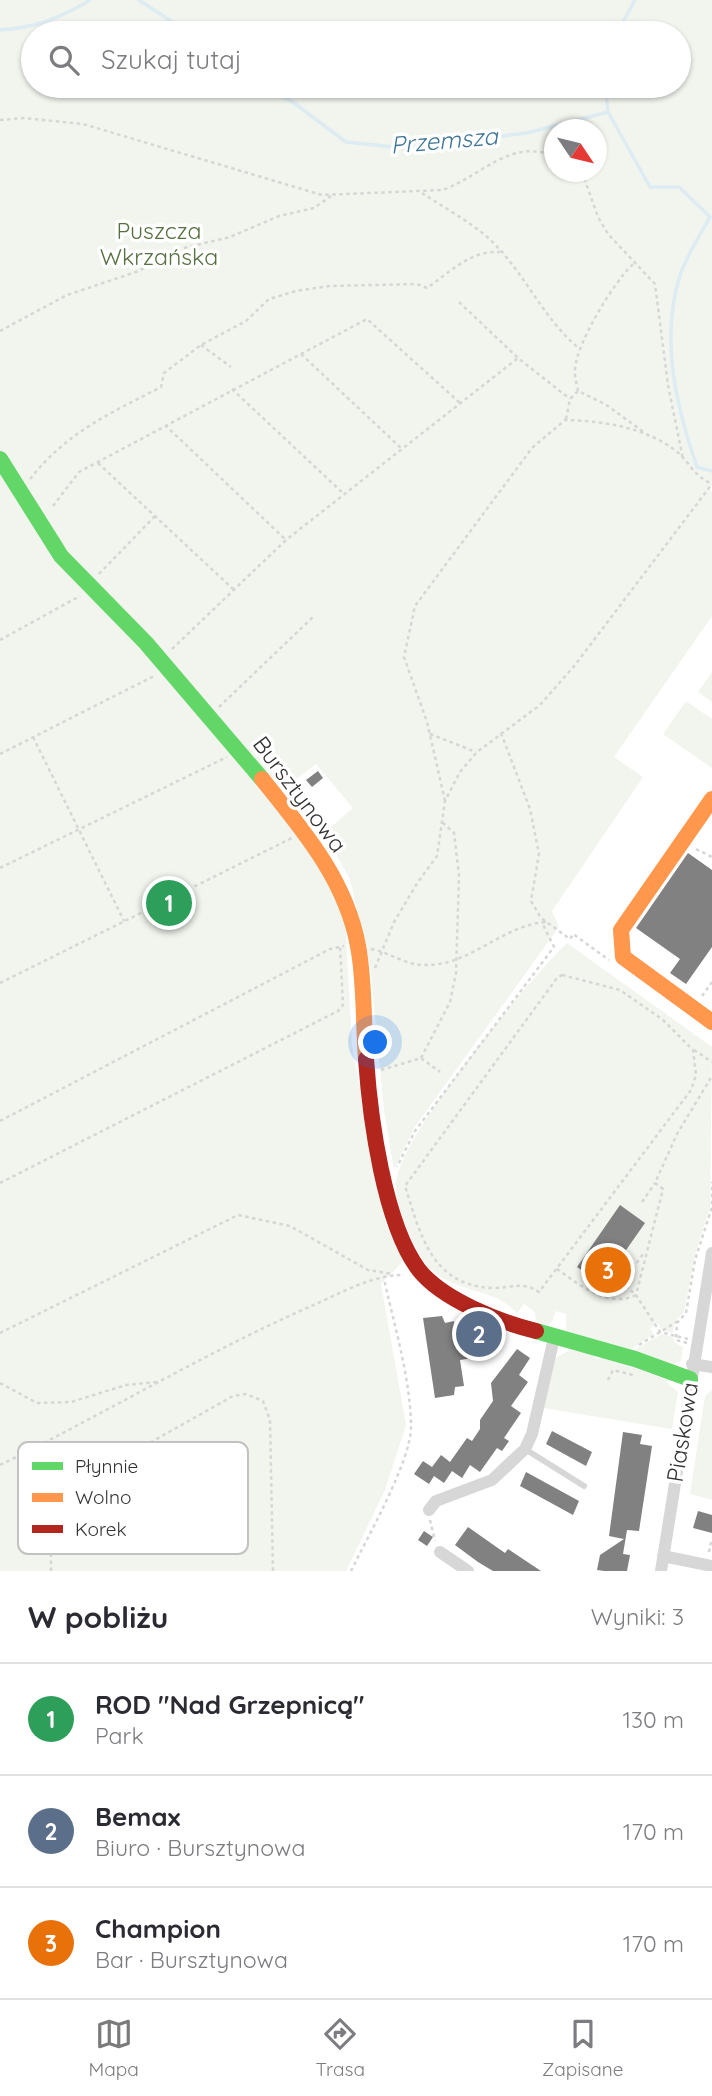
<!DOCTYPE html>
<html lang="pl">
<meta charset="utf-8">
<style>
body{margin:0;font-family:Quicksand,sans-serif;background:#f7f7f7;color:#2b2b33}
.compass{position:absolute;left:544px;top:119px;width:63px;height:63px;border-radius:50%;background:#fff;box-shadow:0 2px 5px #0004;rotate:125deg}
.you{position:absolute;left:376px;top:1043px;width:24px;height:24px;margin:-18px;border:5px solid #fff;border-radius:50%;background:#1a73e8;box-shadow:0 0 0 10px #1a73e833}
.badge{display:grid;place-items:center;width:46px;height:46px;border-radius:50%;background:#7a7a7a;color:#fff;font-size:23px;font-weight:700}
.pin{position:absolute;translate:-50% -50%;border:4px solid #fff;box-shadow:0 2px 7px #0006}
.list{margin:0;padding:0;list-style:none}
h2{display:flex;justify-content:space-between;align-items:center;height:91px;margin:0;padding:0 28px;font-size:30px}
h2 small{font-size:23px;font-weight:400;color:#7c7c81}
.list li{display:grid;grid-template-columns:46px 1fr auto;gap:21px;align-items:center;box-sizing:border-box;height:112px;padding:0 28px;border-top:2px solid #e1e1e2}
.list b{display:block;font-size:26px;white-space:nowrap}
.list p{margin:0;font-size:23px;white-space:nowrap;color:#7c7c81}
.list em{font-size:23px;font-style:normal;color:#7c7c81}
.icon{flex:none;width:38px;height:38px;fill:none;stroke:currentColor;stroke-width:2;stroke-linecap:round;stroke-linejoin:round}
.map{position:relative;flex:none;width:712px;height:1571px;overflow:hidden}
.search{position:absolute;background:#fff;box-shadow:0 2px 5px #0004;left:21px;right:21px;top:21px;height:77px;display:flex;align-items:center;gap:18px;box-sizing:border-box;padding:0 24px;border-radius:38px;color:#7c7c81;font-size:26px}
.sheet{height:427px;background:#fff}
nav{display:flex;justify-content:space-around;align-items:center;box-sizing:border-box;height:98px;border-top:2px solid #e1e1e2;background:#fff;font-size:19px;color:#7c7c81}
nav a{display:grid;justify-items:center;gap:4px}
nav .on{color:#7a7a7a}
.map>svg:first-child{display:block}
.green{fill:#f1f5ed;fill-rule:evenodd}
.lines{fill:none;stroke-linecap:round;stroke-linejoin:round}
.stream{stroke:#ddebf3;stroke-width:3.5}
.building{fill:#818181}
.path{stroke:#d6d6d6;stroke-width:2.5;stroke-dasharray:3.5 3.5;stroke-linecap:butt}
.lane{stroke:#d7d7d7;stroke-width:6}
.street{stroke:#d7d7d7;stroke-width:12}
.fast{stroke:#63d668;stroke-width:16}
.slow{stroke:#ff974d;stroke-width:16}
.jam{stroke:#b3261e;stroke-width:16}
.labels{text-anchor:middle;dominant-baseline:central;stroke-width:7;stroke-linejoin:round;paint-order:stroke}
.park-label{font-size:23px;fill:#56703f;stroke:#fff}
.street-label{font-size:23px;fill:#333;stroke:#fff}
.water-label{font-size:24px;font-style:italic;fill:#3f7597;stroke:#fff}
.key{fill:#fff;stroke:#c2c2c2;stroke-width:2}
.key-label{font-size:19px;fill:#333}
</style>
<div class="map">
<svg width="712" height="1571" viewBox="0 0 712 1571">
<rect width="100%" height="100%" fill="#fff"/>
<path class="green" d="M0 0H712V484L709 490 712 492V616L614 757 643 777 552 911 559 927 414 1128 394 1170 384 1110 370 965 350 879 324 833 353 808 316 764 281 791 124 611 19 497 210 725 314 857 345 917 352 1045 372 1159 386 1225 404 1260 381 1284 406 1425 385 1490 346 1571H0ZM33 33H679V86H33ZM554 130H596V172H554Z
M712 672V702L698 692Z
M686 701 712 719V768L663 734Z
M567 943 712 1047 710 1207 695 1255 684 1312 675 1321 673 1333 662 1330 658 1323 650 1328 654 1334 631 1349 566 1331V1314L556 1311 552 1322 546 1326 536 1322 535 1312 524 1304 517 1313C493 1286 450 1294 425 1263 413 1246 395 1205 396 1184 398 1138 530 978 567 943Z
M662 1334 673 1337 675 1343 683 1347 681 1361 675 1363 673 1368 631 1352Z
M570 1350 592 1354 597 1359 603 1357 668 1380 667 1383 678 1392 672 1429 543 1408 554 1359Z
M712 1390V1500L690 1494 705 1396Z"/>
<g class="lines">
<path class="stream" d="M139 0 189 33
M0 30C34 28 61 18 90 0
M617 33 635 0
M253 86 290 100 346 142 404 148 527 133 608 112
M605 86 608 112 650 187H679L710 217C700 235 687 255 680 275 660 339 676 406 697 467L712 471"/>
</g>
<path class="building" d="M318 771 323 778 312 787 306 780Z
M688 853 712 870V947L686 984 670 973 680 959 636 928Z
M620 1205 645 1223 617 1263 625 1268 610 1290 577 1267Z
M442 1316 445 1323 454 1321 455 1330 485 1328 488 1348H485L486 1356 460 1360 464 1386 455 1387 454 1395 435 1398 423 1318Z
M517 1349 530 1358 519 1375 528 1382 511 1406 521 1413 504 1438 509 1441 502 1451 497 1448 480 1472 470 1465 462 1478 452 1471 444 1483 434 1476 429 1484 414 1474 423 1461 432 1467 441 1455 450 1462 467 1438 472 1441 480 1429V1420L493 1401 491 1383Z
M552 1431 592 1452 586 1466 546 1444Z
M623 1432 642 1435 640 1444 652 1446 639 1531 627 1530 623 1554 630 1555 627 1571H604L597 1570 600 1555 624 1539 609 1536Z
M526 1472 579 1501 573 1515 520 1486Z
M698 1511 712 1515V1533L693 1528Z
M468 1527 505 1553 508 1549 541 1571H493L478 1562 455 1545Z
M424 1531 433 1537 427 1546 418 1540Z"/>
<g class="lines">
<path class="path" d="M0 120 24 118 83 124 322 195 442 190C481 177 509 138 554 156
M582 172 598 217 608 234 655 284 668 385 683 459
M422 193C443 207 467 220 486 236 523 268 542 319 580 349
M459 302 518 358 570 399
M0 331 67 295 139 271 171 251 230 237 279 216 314 208 331 196
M201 345 231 367
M301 354 402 449
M232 389 344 494
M578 391C577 384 574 376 575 369 577 342 614 282 633 264
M566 419 570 399 578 391 605 404 645 433
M165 425 286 540
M98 463 233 589
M30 479C67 432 109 414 161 387L164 373 201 345 246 321 269 299 296 291 330 286 417 284 427 288C450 272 471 250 500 252
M53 506 79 472 367 319 460 403
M99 574 155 516
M0 640 80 596
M172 649 286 540 518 358
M219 707 313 617
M501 733 530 809 539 854 531 901 541 918 570 939 573 934 609 960
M430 734 476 752
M33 737 124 921
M0 754 156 675
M445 801 427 722 404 657 415 606 532 448 565 420C603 421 645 427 676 451 692 464 690 473 712 484
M696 849 712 857
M0 868 227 757
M371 949C388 952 406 965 423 965 469 967 501 926 545 922L544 927 554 947 415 1131 397 1167
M375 968 394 922 418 882 437 856 445 801 460 772 477 752 540 705 575 665 712 484
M562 975 620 990 663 1020 693 1050 696 1075 691 1090 539 1292C523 1281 512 1288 493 1288 431 1286 420 1233 405 1186L557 978Z
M0 983 292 838
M702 996 712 982
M694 1050 712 1062
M421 1058 450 1002 456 973 459 875 454 833 443 823
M381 1070 421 1058 440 1072
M0 1121 330 949 344 946
M0 1183 338 1011 343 1005 340 946
M642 1202 655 1183
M557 1269C578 1284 609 1309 636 1295L617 1279
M612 1297 643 1254
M0 1333 238 1215 290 1226 368 1270 393 1274
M688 1339 660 1332 636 1295 663 1189 655 1183 677 1134 712 1076
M687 1343 676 1340 677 1323 686 1313 695 1260 712 1207V1182
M639 1345 678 1321
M608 1380 613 1370 633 1375
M0 1383 37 1403 71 1402 126 1385 157 1382
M0 1465C104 1414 203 1354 309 1307 337 1295 373 1274 404 1275
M430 1520 435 1541
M709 1552 712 1538
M51 1571V1517L64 1491 233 1396 246 1394 263 1401 270 1420 273 1571
M351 1571C367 1538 411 1461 411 1427 411 1381 394 1324 384 1279"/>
<path class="lane" d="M525 1449 584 1486"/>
<path class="street" d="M692 1364 712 1367
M429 1510 436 1501 492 1480 525 1449 532 1434 554 1338
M440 1552 468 1571
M663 1556 712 1566
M661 1571 712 1253"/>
<path class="fast" d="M0 459 61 556 146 643 262 779
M536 1331 635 1359 690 1379"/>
<path class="slow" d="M262 779C303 830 346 880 358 946 365 983 363 1022 366 1059
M712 799 621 930 623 957 712 1022"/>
<path class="jam" d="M366 1059C370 1117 384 1224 419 1270 443 1300 500 1322 536 1331"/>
</g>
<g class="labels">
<g class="park-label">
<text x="159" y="230">Puszcza<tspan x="159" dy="26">Wkrzańska</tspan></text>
</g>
<g class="street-label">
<text transform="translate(300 794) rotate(53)">Bursztynowa</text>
<text transform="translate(682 1432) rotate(-81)">Piaskowa</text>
</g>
<g class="water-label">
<text transform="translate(444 140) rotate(-5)">Przemsza</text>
</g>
</g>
<rect x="18" y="1442" width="230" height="112" rx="10" class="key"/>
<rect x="32" y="1462" width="31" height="8" fill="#63d668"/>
<rect x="32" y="1493" width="31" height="9" fill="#ff974d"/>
<rect x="32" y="1525" width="31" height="8" fill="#b3261e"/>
<g class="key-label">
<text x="75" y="1473">Płynnie</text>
<text x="75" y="1504">Wolno</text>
<text x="75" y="1536">Korek</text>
</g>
</svg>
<svg class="compass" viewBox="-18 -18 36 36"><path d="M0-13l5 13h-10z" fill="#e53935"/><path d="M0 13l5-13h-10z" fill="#7c7c81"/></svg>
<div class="you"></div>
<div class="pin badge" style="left:169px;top:903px;background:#2e9e5b">1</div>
<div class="pin badge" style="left:479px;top:1334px;background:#5c6f8a">2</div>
<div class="pin badge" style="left:608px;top:1270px;background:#e8710a">3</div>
<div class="search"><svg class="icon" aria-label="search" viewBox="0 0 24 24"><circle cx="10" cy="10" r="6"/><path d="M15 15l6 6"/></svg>Szukaj tutaj</div>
</div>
<section class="sheet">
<h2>W pobliżu<small>Wyniki: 3</small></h2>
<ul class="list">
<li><span class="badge" style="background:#2e9e5b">1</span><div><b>ROD &quot;Nad Grzepnicą&quot;</b><p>Park</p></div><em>130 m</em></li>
<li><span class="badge" style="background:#5c6f8a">2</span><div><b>Bemax</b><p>Biuro · Bursztynowa</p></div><em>170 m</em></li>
<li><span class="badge" style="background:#e8710a">3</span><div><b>Champion</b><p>Bar · Bursztynowa</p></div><em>170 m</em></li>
</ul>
</section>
<nav>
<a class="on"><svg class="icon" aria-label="map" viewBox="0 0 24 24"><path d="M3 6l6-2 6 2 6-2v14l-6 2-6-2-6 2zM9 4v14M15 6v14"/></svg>Mapa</a>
<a><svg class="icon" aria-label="directions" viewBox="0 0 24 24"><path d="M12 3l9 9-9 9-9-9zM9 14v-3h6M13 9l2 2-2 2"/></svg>Trasa</a>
<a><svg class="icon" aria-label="saved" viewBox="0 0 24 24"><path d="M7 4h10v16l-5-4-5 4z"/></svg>Zapisane</a>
</nav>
